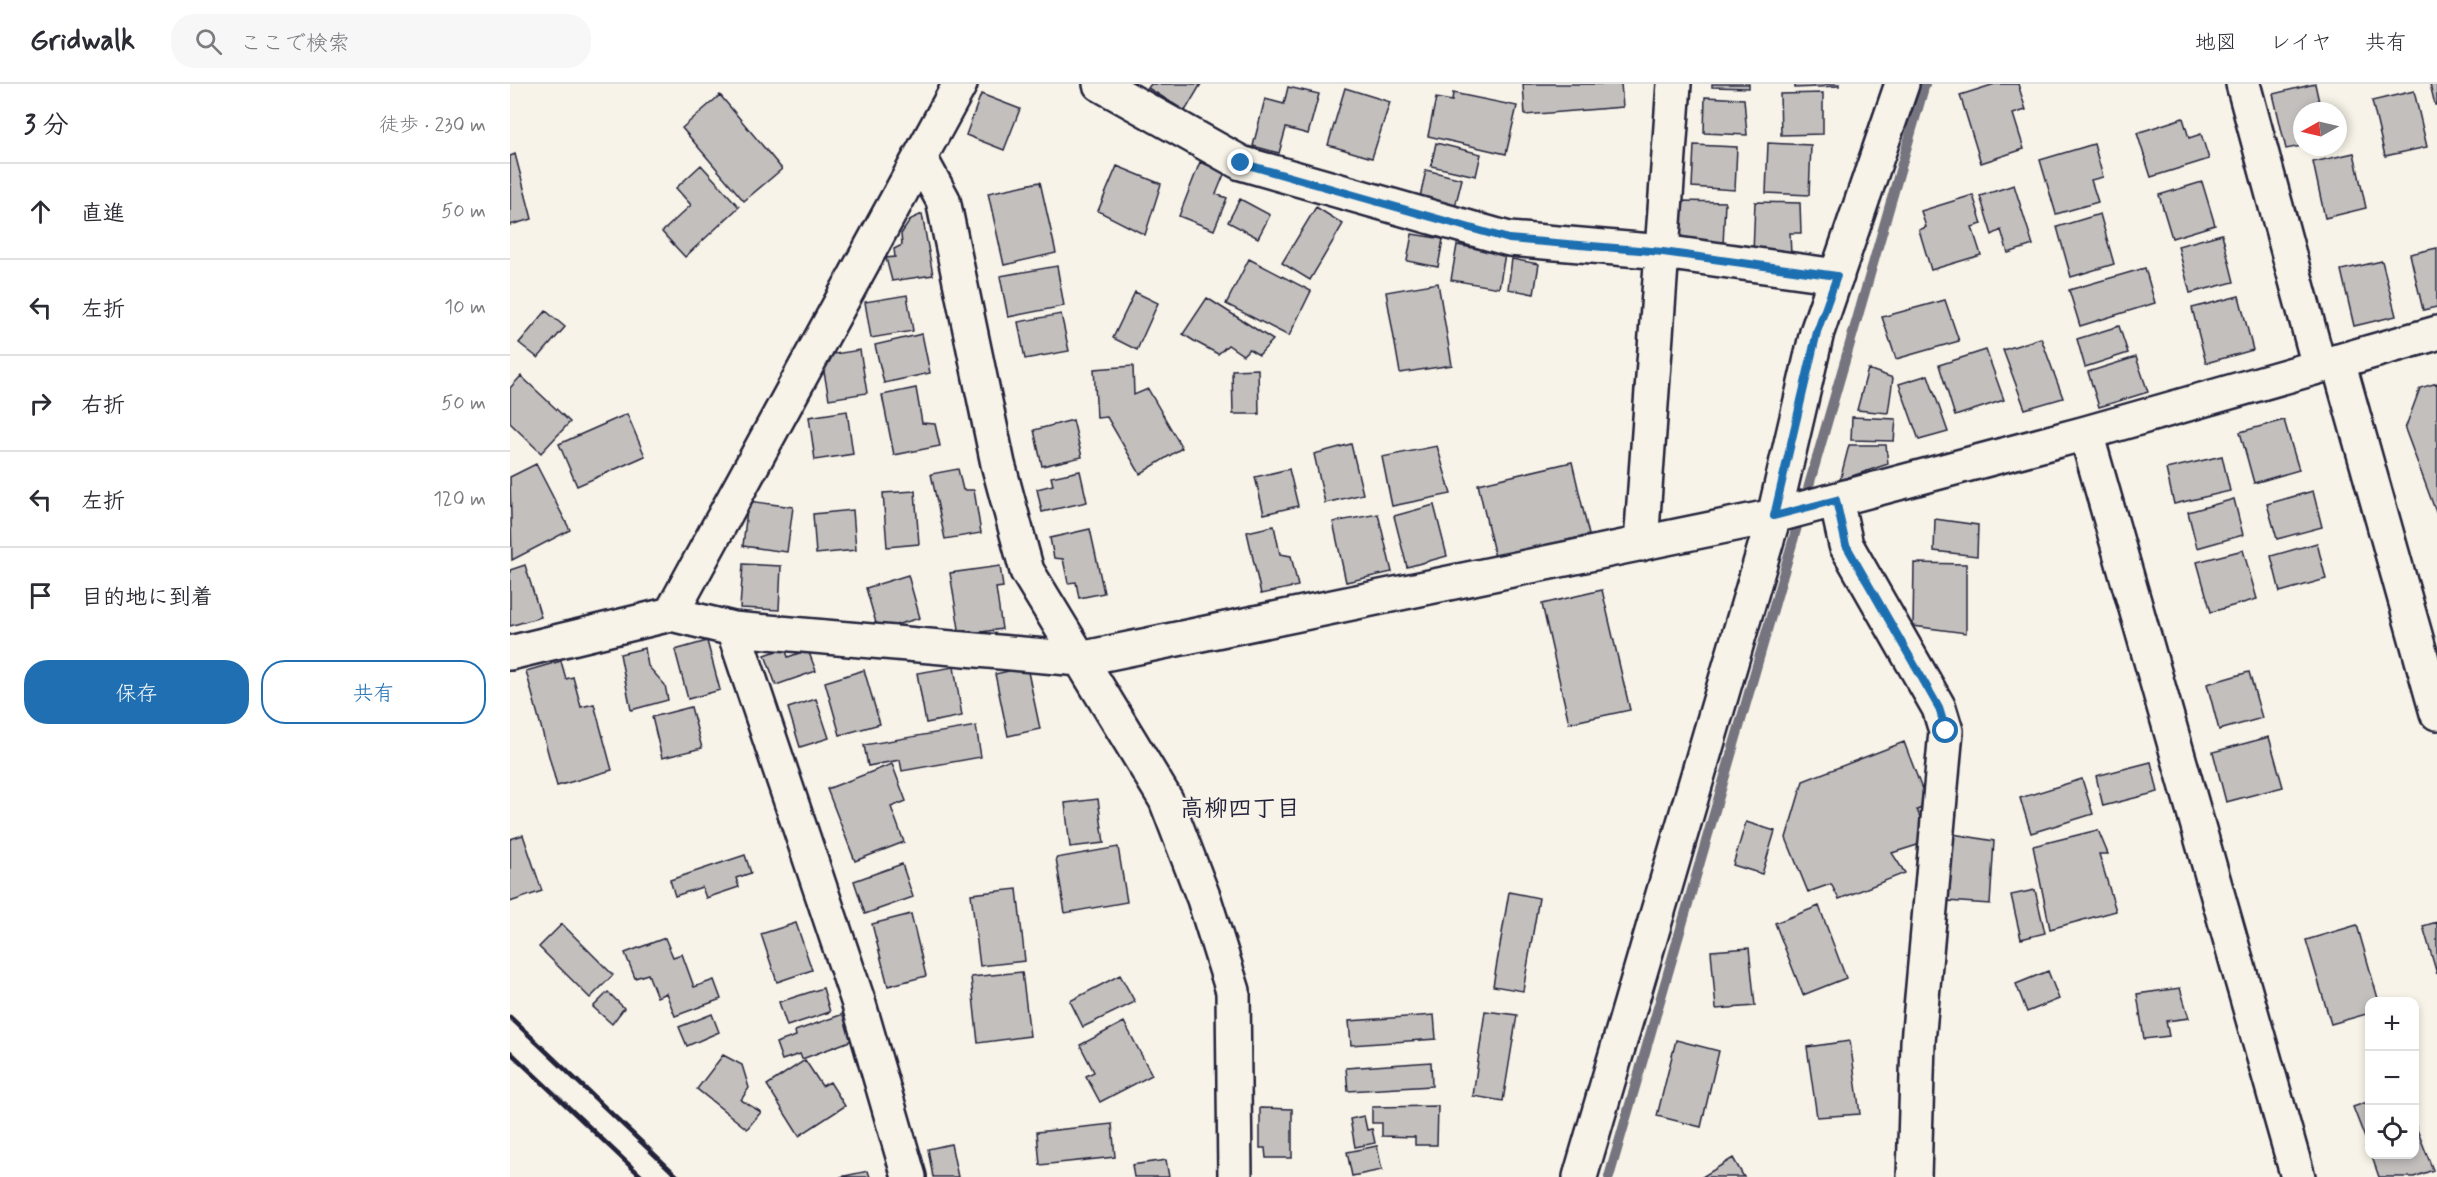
<!DOCTYPE html>
<html lang="ja">
<meta charset="utf-8">
<style>
body{margin:0;font-family:Mynerve,"Klee One",sans-serif;background:#f7f7f7;color:#2b2b33}
.controls{position:absolute;right:18px;bottom:18px;display:grid;overflow:hidden;border-radius:12px;box-shadow:0 3px 9px #0003}
.controls button{width:54px;height:54px;display:grid;place-items:center;padding:0;border:0;border-bottom:2px solid #e1e1e2;background:#fff;color:#2b2b33;font:30px sans-serif}
.compass{position:absolute;left:1783px;top:18px;width:54px;height:54px;border-radius:50%;background:#fff;box-shadow:0 3px 9px #0003;rotate:262deg}
.stop{position:absolute;width:18px;height:18px;margin:-14px;border:4px solid #1f6fb2;border-radius:50%;background:#fff}
.stop.end{background:#1f6fb2;border-color:#fff;box-shadow:0 2px 6px #0008}
.list{margin:0;padding:0;list-style:none}
h2{display:flex;justify-content:space-between;align-items:center;height:78px;margin:0;padding:0 24px;font-size:26px}
h2 small{font-size:20px;font-weight:400;color:#7c7c81}
.list li{display:grid;grid-template-columns:39px 1fr auto;gap:18px;align-items:center;box-sizing:border-box;height:96px;padding:0 24px;border-top:2px solid #e1e1e2}
.list b{display:block;font-size:22px;white-space:nowrap}
.list em{font-size:20px;font-style:normal;color:#7c7c81}
.actions{display:flex;gap:12px;padding:18px 24px}
.actions a{flex:1;padding:14px 0;border:2px solid #1f6fb2;border-radius:24px;text-align:center;font-size:21px;color:#1f6fb2}
.actions .main{background:#1f6fb2;color:#fff}
.icon{flex:none;width:33px;height:33px;fill:none;stroke:currentColor;stroke-width:2;stroke-linecap:round;stroke-linejoin:round}
.map{position:relative;flex:none;width:1927px;height:1093px;overflow:hidden}
header{display:flex;align-items:center;gap:36px;box-sizing:border-box;height:84px;padding:0 30px;background:#fff;border-bottom:2px solid #e1e1e2}
header strong{font-size:28px}
nav{display:flex;gap:33px;margin-inline-start:auto;font-size:21px}
.search{width:420px;height:54px;background:#f7f7f7;display:flex;align-items:center;gap:15px;box-sizing:border-box;padding:0 21px;border-radius:24px;color:#7c7c81;font-size:22px}
main{display:flex}
aside{flex:1;background:#fff}
.map>svg:first-child{display:block}
.lines{fill:none;stroke-linecap:round;stroke-linejoin:round}
.stream{stroke:#76747f;stroke-width:10}
.building{fill:#c2bfbd;stroke:#22223b;stroke-width:1.5}
.street-casing{stroke:#22223b;stroke-width:38}
.street{stroke:#f7f3e8;stroke-width:33}
.rail{stroke:#22223b;stroke-width:4.5}
.route{stroke:#1f6fb2;stroke-width:8}
.labels{text-anchor:middle;dominant-baseline:central;stroke-width:4.5;stroke-linejoin:round;paint-order:stroke}
.neighbourhood-label{font-size:24px;font-weight:bold;fill:#22223b;stroke:#f7f3e8}
</style>
<header>
<strong>Gridwalk</strong>
<div class="search"><svg class="icon" aria-label="search" viewBox="0 0 24 24"><circle cx="10" cy="10" r="6"/><path d="M15 15l6 6"/></svg>ここで検索</div>
<nav><a>地図</a><a>レイヤ</a><a>共有</a></nav>
</header>
<main>
<aside>
<h2>3 分<small>徒歩 · 230 m</small></h2>
<ul class="list">
<li><svg class="icon" aria-label="ahead" viewBox="0 0 24 24"><path d="M12 20V5M6 11l6-6 6 6"/></svg><div><b>直進</b></div><em>50 m</em></li>
<li><svg class="icon" aria-label="left" viewBox="0 0 24 24"><path d="M17 20v-9H6M10 6l-5 5 5 5"/></svg><div><b>左折</b></div><em>10 m</em></li>
<li><svg class="icon" aria-label="right" viewBox="0 0 24 24"><path d="M7 20v-9h11M14 6l5 5-5 5"/></svg><div><b>右折</b></div><em>50 m</em></li>
<li><svg class="icon" aria-label="left" viewBox="0 0 24 24"><path d="M17 20v-9H6M10 6l-5 5 5 5"/></svg><div><b>左折</b></div><em>120 m</em></li>
<li><svg class="icon" aria-label="arrive" viewBox="0 0 24 24"><path d="M6 21V4h12l-3 4 3 4H6"/></svg><div><b>目的地に到着</b></div></li>
</ul>
<div class="actions"><a class="main">保存</a><a>共有</a></div>
</aside>
<div class="map">
<svg width="1927" height="1093" viewBox="0 0 1927 1093">
<rect width="100%" height="100%" fill="#f7f3e8"/>
<filter id="ink" filterUnits="userSpaceOnUse"><feTurbulence type="fractalNoise" baseFrequency=".0167" numOctaves="2"/><feDisplacementMap in="SourceGraphic" scale="12" xChannelSelector="R" yChannelSelector="G"/><feConvolveMatrix kernelMatrix="1 2 1 2 8 2 1 2 1" color-interpolation-filters="sRGB"/></filter>
<g filter="url(#ink)">
<g class="lines">
<path class="stream" d="M1099 1093 1415 0"/>
</g>
<path class="building" d="M641 0H691L675 27 638 4Z
M1013 0H1111L1113 23 1015 31Z
M1202 0H1239V4L1202 3Z
M1285 0H1329V2L1285 4Z
M1485 0H1508L1516 26 1503 30 1514 65 1471 79 1450 11Z
M1805 0 1811 27H1792V62L1776 65 1763 10Z
M1920 0H1927V21H1925Z
M778 3 809 10 798 50 776 44 769 69 743 62 755 15 774 20Z
M835 4 880 18 862 74 818 61Z
M1904 7 1917 63 1875 72 1862 17Z
M943 9 1007 22 996 70 918 52 926 14 942 17Z
M1313 9V50L1271 51 1270 10Z
M471 10 510 25 494 66 456 51Z
M210 11 272 85 234 117 172 44Z
M1195 13 1234 15 1237 51 1194 49Z
M1673 34 1679 54 1691 50 1699 75 1641 93 1627 49Z
M926 59 971 70 966 92 921 82Z
M1258 59 1301 61 1299 111 1256 109Z
M1584 60 1593 93 1581 96 1588 118 1546 130 1530 76Z
M1184 61 1227 63 1225 106 1182 103Z
M1844 69 1856 124 1815 134 1803 78Z
M5 70 22 135 0 141V72Z
M690 78 715 88 706 110 717 114 704 146 669 132Z
M191 81 229 123 175 173 152 148 181 121 166 104Z
M607 82 651 100 635 151 588 127Z
M916 86 952 95 945 123 910 113Z
M530 98 546 169 494 181 478 109Z
M1692 98 1705 141 1662 154 1649 111Z
M1504 101 1523 161 1498 169 1491 146 1482 151 1470 112Z
M1463 111 1472 140 1462 143 1471 171 1421 186 1409 146 1416 143 1411 127Z
M730 115 760 131 748 154 718 138Z
M1171 117 1215 118 1213 162 1169 161Z
M1245 118 1290 119 1291 149H1280L1281 171 1243 169Z
M806 123 833 140 800 196 772 179Z
M412 130 423 191 382 197 376 174 385 173 384 165 392 161 391 150 401 135Z
M1590 130 1604 180 1561 193 1547 143Z
M902 150 933 155 928 183 897 177Z
M1712 150 1724 198 1680 209 1668 162Z
M947 161 995 170 989 204 941 196Z
M1927 164V223L1913 226 1900 170Z
M739 175 801 207 779 252 716 220Z
M1002 175 1029 180 1024 210 998 205Z
M1872 177 1886 232 1844 242 1831 186Z
M547 182 554 222 498 233 490 192Z
M1635 184 1645 219 1570 242 1559 206Z
M928 199 942 281 890 289 876 208Z
M625 208 648 219 627 266 603 254Z
M397 211 403 247 361 254 355 218Z
M1729 212 1743 266 1696 279 1682 224Z
M697 214 763 256 749 271 739 265 733 271 718 261 708 270 684 257 673 250Z
M1435 216 1449 257 1386 275 1372 233Z
M36 227 55 243 28 274 9 259Z
M551 230 559 267 515 275 508 238Z
M1609 242 1618 269 1575 283 1567 255Z
M412 250 420 289 374 299 365 261Z
M1531 254 1553 314 1515 325 1493 266Z
M350 266 357 309 319 315 311 272Z
M1476 266 1494 316 1445 332 1429 281Z
M1626 273 1638 308 1589 323 1578 288Z
M623 282 624 311 638 305 672 364 630 390 597 333 587 334 584 285Z
M748 285 749 330H723L722 286Z
M1358 285 1383 294 1378 329 1347 326Z
M1418 291 1438 348 1409 356 1389 300Z
M11 292 60 338 31 369 0 339V304Z
M1927 299V431L1895 345 1910 304Z
M406 304 412 339 425 340 430 362 384 371 372 311Z
M337 327 343 370 305 376 299 333Z
M117 330 135 372 67 402 49 360Z
M1342 333 1386 335 1384 357 1341 356Z
M563 336 572 373 532 382 524 346Z
M1774 336 1789 386 1744 399 1730 348Z
M841 360 853 410 815 419 804 370Z
M1339 361H1376L1378 380 1330 396Z
M927 362 941 410 882 422 872 373Z
M1712 372 1720 407 1664 420 1656 385Z
M1062 378 1079 451 985 473 968 400Z
M26 380 60 446 2 476 0 393Z
M448 385 453 406H464L471 449 435 455 421 390Z
M779 385 788 422 754 430 745 393Z
M570 387 577 418 532 428 527 405 543 401 541 393Z
M405 407 409 460 377 463 373 409Z
M1803 407 1812 443 1767 455 1757 420Z
M1724 415 1733 451 1687 464 1678 428Z
M238 417 283 423 277 468 233 462Z
M924 421 937 472 897 483 884 432Z
M343 426 346 466 306 470 303 430Z
M868 430 882 488 836 498 823 438Z
M1425 435 1468 441 1467 472 1424 467Z
M764 442 770 470 781 472 788 502 751 510 737 448Z
M580 445 594 509 569 514 566 498 558 499 553 475 544 474 540 454Z
M1807 459 1816 495 1770 508 1761 472Z
M1733 466 1747 515 1701 528 1687 478Z
M1404 479 1456 480V549L1403 542Z
M233 480 271 482 269 526 230 524Z
M15 481 31 533 0 542V486Z
M490 482 493 503 486 504 492 545 450 551 440 489Z
M398 491 410 534 368 546 356 504Z
M1092 506 1120 626 1059 639 1032 520Z
M197 557 210 606 178 615 165 566Z
M135 564 138 582 155 601 158 616 121 626 110 570Z
M275 564 278 573 298 566 306 587 266 601 255 571Z
M51 577 56 595 63 593 71 623 84 620 102 686 47 702 16 587Z
M444 583 452 632 416 639 407 589Z
M517 583 530 645 498 652 485 590Z
M354 586 370 640 330 651 315 598Z
M1739 588 1752 634 1709 646 1697 600Z
M306 615 319 654 290 663 278 624Z
M181 623 192 664 152 674 142 633Z
M466 642 471 673 392 687 390 676 358 682 354 661Z
M1759 653 1773 703 1716 718 1703 668Z
M1394 658 1418 721 1407 726 1420 757 1382 769 1395 789 1329 815 1321 800 1298 808 1276 754 1293 697Z
M1641 678 1648 708 1593 722 1586 692Z
M382 680 396 717 381 723 394 758 345 777 317 705Z
M1572 695 1583 730 1521 749 1510 714Z
M588 715 594 759 560 763 555 719Z
M1236 738 1265 747 1252 790 1223 781Z
M1588 746 1598 770H1589L1606 827 1540 845 1523 762Z
M1443 750 1484 757 1480 820 1437 817Z
M13 751 32 807 0 818V755Z
M608 763 617 818 555 829 546 774Z
M235 771 241 789 226 794 229 803 196 814 192 803 165 812 160 796Z
M392 780 403 813 355 830 344 797Z
M507 805 515 877 470 882 461 810Z
M1525 806 1535 849 1511 855 1501 811Z
M999 808 1029 814 1013 907 983 902Z
M1309 822 1336 894 1293 911 1265 839Z
M401 830 416 892 378 902 362 840Z
M1927 838V890L1913 842Z
M286 839 302 886 267 898 251 850Z
M52 840 103 891 80 914 29 863Z
M1847 841 1869 918H1860V929L1821 940 1796 856Z
M155 854 163 873 172 870 184 903 204 896 211 915 165 932 156 909 147 913 138 890 125 894 115 869Z
M1239 864 1245 922 1206 925 1201 867Z
M1538 887 1549 915 1517 928 1506 900Z
M512 888 520 952 468 959 461 893Z
M610 891 625 918 573 943 560 917Z
M313 904 320 928 277 942 269 918Z
M1670 904 1679 934 1656 937 1659 952 1634 955 1627 910Z
M98 908 114 924 102 940 83 923Z
M975 927 1007 931 993 1017 963 1012Z
M339 928 348 954 292 975 290 970 272 976 266 959 286 952 285 947Z
M202 930 209 948 177 962 169 943Z
M924 931 926 955 841 961 839 937Z
M614 938 642 991 590 1018 576 992 584 988 570 961Z
M1166 956 1209 967 1191 1043 1147 1032Z
M1340 957 1350 1030 1307 1033 1297 963Z
M213 971 232 981 239 1004 231 1016 251 1028 237 1045 187 1005Z
M295 976 312 1002 320 998 335 1022 289 1052 257 1001Z
M921 978 922 1002 838 1007 836 984Z
M1860 1017V1067L1843 1023Z
M928 1022 927 1061H905V1053L872 1052V1039H862V1023Z
M750 1024 782 1025V1074H756L755 1064H750Z
M854 1032 857 1046 862 1045 865 1059 845 1063 840 1035Z
M1904 1038 1923 1086 1904 1093H1869L1861 1070H1904Z
M602 1040 605 1073 530 1081 527 1048Z
M441 1060 448 1093H423L418 1065Z
M867 1062 872 1086 842 1092 837 1068Z
M1223 1074 1234 1093H1192Z
M656 1076 659 1093H624L622 1081Z
M358 1087 360 1093H330Z"/>
<g class="lines">
<g class="street-casing">
<path id="street" d="M590 0 731 79 999 155 1153 168 1327 192
M1733 0 1809 282
M410 74 433 116 488 380 517 487 656 716 694 815 723 907 725 1093
M1828 277 1927 629
M1576 349 1788 1093
M1326 416 1336 461 1429 624 1436 647 1408 958 1404 1093
M1131 460 1164 0
M161 530 450 0
M223 545 348 917 399 1093
M0 569 161 530 223 545 570 575 1264 432 1576 349 1927 249
M1070 1093 1264 432 1307 248 1392 0"/>
</g>
<use href="#street" class="street"/>
<path class="rail" d="M0 933 168 1093
M0 968 132 1093"/>
</g>
</g>
<g class="lines" filter="url(#ink)">
<path class="route" d="M731 79 999 155 1153 168 1327 192 1307 248 1264 432 1326 416 1336 461 1429 624 1436 647"/>
</g>
<g class="labels">
<g class="neighbourhood-label">
<text x="730" y="725">高柳四丁目</text>
</g>
</g>
</svg>
<div class="controls">
<button>+</button>
<button>−</button>
<button><svg class="icon" aria-label="locate" viewBox="0 0 24 24"><circle cx="12" cy="12" r="6"/><path d="M12 2v4M12 18v4M2 12h4M18 12h4"/></svg></button>
</div>
<svg class="compass" viewBox="-18 -18 36 36"><path d="M0-13l5 13h-10z" fill="#e53935"/><path d="M0 13l5-13h-10z" fill="#7c7c81"/></svg>
<div class="stop" style="left:1436px;top:647px"></div>
<div class="stop end" style="left:731px;top:79px"></div>
</div>
</main>
